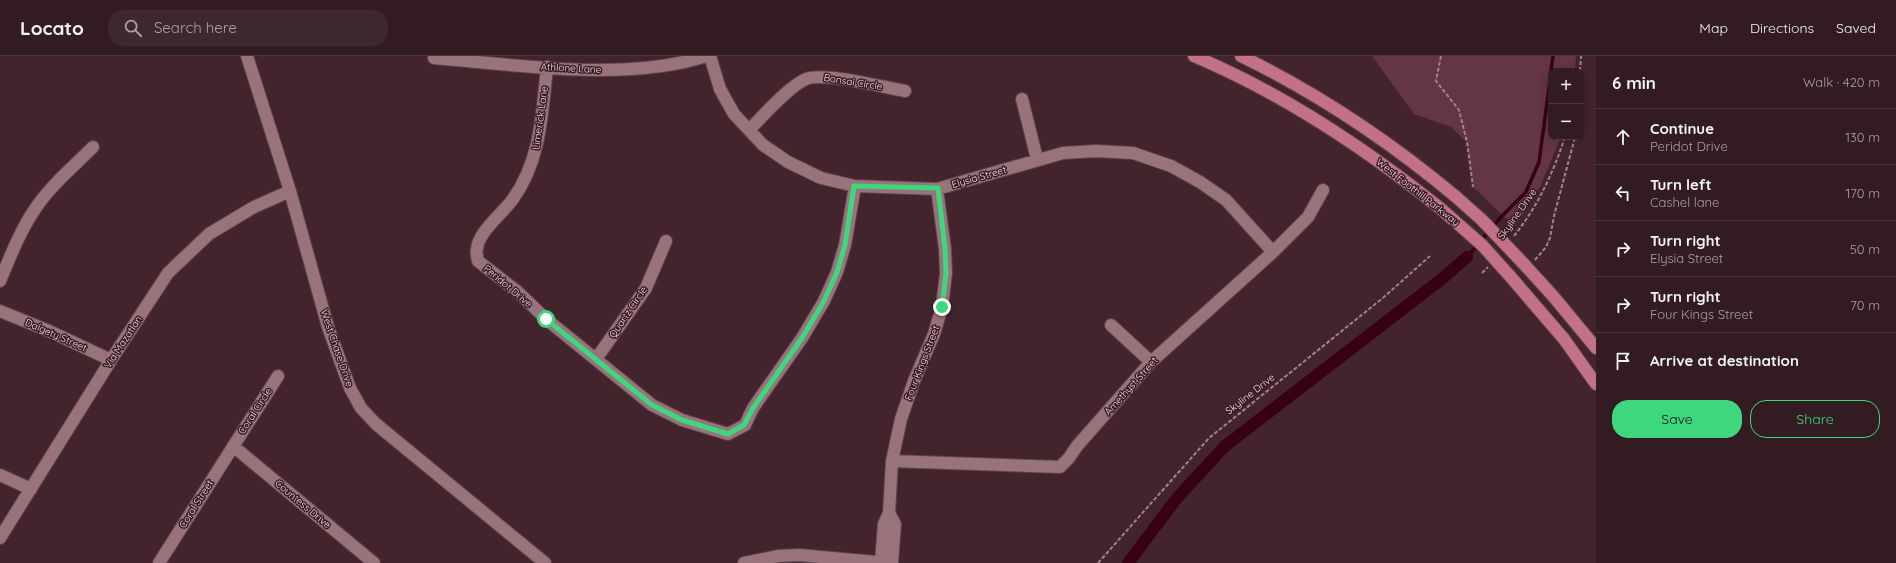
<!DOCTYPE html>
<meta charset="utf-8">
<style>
body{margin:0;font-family:Quicksand,sans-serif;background:#3d282e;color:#f1f3f6}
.controls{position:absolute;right:12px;top:12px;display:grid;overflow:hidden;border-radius:8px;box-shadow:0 2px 10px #0003}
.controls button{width:36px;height:36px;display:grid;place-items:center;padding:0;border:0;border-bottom:1px solid #4d393f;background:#321b21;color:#f1f3f6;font:20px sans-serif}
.stop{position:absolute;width:12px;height:12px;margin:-9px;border:3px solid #3ed77d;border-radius:50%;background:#fff}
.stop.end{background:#3ed77d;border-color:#fff;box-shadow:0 1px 4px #0008}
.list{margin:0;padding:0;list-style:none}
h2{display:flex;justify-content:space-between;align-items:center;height:52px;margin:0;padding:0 16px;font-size:17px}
h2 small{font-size:13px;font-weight:400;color:#a8a1a5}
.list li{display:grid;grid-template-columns:26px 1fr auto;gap:12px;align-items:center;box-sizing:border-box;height:56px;padding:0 16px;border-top:1px solid #4d393f}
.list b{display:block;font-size:15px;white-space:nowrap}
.list p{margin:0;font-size:13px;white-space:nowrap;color:#a8a1a5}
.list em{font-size:13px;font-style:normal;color:#a8a1a5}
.actions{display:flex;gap:8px;padding:12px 16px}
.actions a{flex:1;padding:9px 0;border:1px solid #3ed77d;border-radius:16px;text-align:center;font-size:14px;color:#3ed77d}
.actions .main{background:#3ed77d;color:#111}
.icon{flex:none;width:22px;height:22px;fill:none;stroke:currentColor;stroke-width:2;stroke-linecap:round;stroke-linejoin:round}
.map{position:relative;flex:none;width:1596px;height:507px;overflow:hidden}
header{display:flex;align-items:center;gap:24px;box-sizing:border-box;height:56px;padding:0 20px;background:#321b21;border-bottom:1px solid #4d393f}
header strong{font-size:19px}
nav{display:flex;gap:22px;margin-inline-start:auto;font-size:14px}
.search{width:280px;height:36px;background:#3d282e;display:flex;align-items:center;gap:10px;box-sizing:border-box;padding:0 14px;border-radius:16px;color:#a8a1a5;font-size:15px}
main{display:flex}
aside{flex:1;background:#321b21}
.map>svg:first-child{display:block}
.green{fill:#643542}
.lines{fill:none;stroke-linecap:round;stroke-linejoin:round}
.stream{stroke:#370015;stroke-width:3.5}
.canal{stroke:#370015;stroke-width:12}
.minor-casing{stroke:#5d434b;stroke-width:14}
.major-casing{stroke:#5d434b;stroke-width:14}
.path{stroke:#9e848b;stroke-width:2;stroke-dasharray:4 2;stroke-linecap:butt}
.minor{stroke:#98737c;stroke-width:12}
.major{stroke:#c37189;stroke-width:12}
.major-bridge-casing{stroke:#5d434b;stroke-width:14;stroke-linecap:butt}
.major-bridge{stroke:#c37189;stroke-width:12}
.route{stroke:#3ed77d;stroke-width:5}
.labels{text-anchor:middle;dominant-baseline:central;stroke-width:3;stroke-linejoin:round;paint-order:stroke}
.street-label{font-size:10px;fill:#f5e0e5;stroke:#381a23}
</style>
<header>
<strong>Locato</strong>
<div class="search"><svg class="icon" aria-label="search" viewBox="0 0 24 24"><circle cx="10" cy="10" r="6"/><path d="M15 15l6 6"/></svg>Search here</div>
<nav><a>Map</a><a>Directions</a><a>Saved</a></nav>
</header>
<main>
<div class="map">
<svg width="1596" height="507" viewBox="0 0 1596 507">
<rect width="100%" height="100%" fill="#43242c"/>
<path class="green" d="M1372 0H1576L1575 15H1551V81H1561L1541 129 1515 171 1473 131 1467 86 1451 71 1414 58Z"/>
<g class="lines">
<path class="stream" d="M1551 15 1553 0
M1467 201 1502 160 1526 136 1539 106 1551 17"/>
<path class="canal" d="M1128 507 1177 442 1225 390 1443 222 1467 201"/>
<g class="minor-casing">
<path id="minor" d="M247 0 290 135 328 271 350 332 361 352 376 368 545 507
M710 0 720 33 734 58 763 89 788 106 821 122 855 130 937 133 1063 97 1096 95 1133 97 1171 110 1200 126 1226 144 1273 196
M434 2C517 9 627 26 706 0
M547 11C542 57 541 104 513 143 503 157 478 176 477 193 476 196 477 201 478 205L518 236 546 263 652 349 682 364 728 378 745 369 753 352 802 282 824 245 837 216 845 189 855 130
M1022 43 1037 103
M749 74C762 61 789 30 806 23 824 16 883 31 905 35
M0 225C10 201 20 175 35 153 50 130 73 111 93 91
M0 255 49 275 111 304
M1111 269 1151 306
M596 303 646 232 666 185
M233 390 374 507
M892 405 1060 411 1069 402 1077 390 1151 306 1273 196 1308 161 1323 134
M0 419 31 433
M889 457 895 468 892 507
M0 482 111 304 168 217 209 178 254 151 290 135
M881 506 884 468 889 457 892 405 901 363 914 325 934 278 942 251 946 217 945 193 937 133
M159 507 278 320
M744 507 778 500 799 499 887 507"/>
</g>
<g class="major-casing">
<path id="major" d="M1194 0C1284 38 1365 92 1441 153
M1241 0C1319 38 1389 85 1455 140
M1522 206 1553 240 1596 292
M1509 219 1564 283 1596 328"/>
</g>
<path class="path" d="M1441 0 1436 25 1459 54 1467 86 1473 131
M1580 15 1581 0
M1514 180C1538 150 1553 117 1565 81
M1535 204 1546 191 1550 182 1554 160 1575 81
M1482 217 1488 211
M1098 507 1209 382 1384 241 1430 200"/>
<use href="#minor" class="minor"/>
<use href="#major" class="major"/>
<g class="major-bridge-casing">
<path id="major-bridge" d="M1455 140 1482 164 1522 206
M1441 153 1482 189 1509 219"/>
</g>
<use href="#major-bridge" class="major-bridge"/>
</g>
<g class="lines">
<path class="route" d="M546 263 652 349 682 364 728 378 744 369 753 352 802 282 824 245 837 216 845 189 854 130 938 132 945 193 946 217 942 251"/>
</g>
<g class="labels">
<g class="street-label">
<text transform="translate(571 12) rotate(3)">Athlone Lane</text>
<text transform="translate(853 26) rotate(9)">Bonsai Circle</text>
<text transform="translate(540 62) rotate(-82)">Limerick Lane</text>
<text transform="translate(979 121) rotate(-16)">Elysia Street</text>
<text transform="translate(1418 136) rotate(38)">West Foothill Parkway</text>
<text transform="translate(1517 158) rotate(-55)">Skyline Drive</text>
<text transform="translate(508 230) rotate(40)">Peridot Drive</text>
<text transform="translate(628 256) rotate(-56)">Quartz Circle</text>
<text transform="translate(56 279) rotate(24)">Dalgety Street</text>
<text transform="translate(123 286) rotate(-57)">Via Mazatlan</text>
<text transform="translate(337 292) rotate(71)">West Chase Drive</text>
<text transform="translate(922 307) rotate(-69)">Four Kings Street</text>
<text transform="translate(1131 330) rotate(-48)">Amethyst Street</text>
<text transform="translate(1250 338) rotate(-38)">Skyline Drive</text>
<text transform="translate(255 355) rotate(-57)">Coral Circle</text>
<text transform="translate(196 448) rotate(-58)">Coral Street</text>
<text transform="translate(303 448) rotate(40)">Countess Drive</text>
</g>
</g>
</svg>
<div class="controls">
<button>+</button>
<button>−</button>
</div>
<div class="stop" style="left:546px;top:263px"></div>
<div class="stop end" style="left:942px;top:251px"></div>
</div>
<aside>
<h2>6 min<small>Walk · 420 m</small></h2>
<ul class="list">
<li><svg class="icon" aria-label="ahead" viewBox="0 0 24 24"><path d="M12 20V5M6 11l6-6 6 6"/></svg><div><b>Continue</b><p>Peridot Drive</p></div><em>130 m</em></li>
<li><svg class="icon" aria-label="left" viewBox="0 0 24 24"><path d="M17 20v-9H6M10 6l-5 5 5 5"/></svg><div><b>Turn left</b><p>Cashel lane</p></div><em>170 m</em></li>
<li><svg class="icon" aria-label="right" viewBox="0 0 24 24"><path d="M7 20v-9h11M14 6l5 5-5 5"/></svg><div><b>Turn right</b><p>Elysia Street</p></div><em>50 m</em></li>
<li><svg class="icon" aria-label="right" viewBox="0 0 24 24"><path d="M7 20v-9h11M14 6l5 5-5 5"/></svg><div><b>Turn right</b><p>Four Kings Street</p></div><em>70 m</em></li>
<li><svg class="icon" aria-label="arrive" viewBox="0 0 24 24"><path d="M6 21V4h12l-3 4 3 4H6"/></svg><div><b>Arrive at destination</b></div></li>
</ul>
<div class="actions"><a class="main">Save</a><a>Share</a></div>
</aside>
</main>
